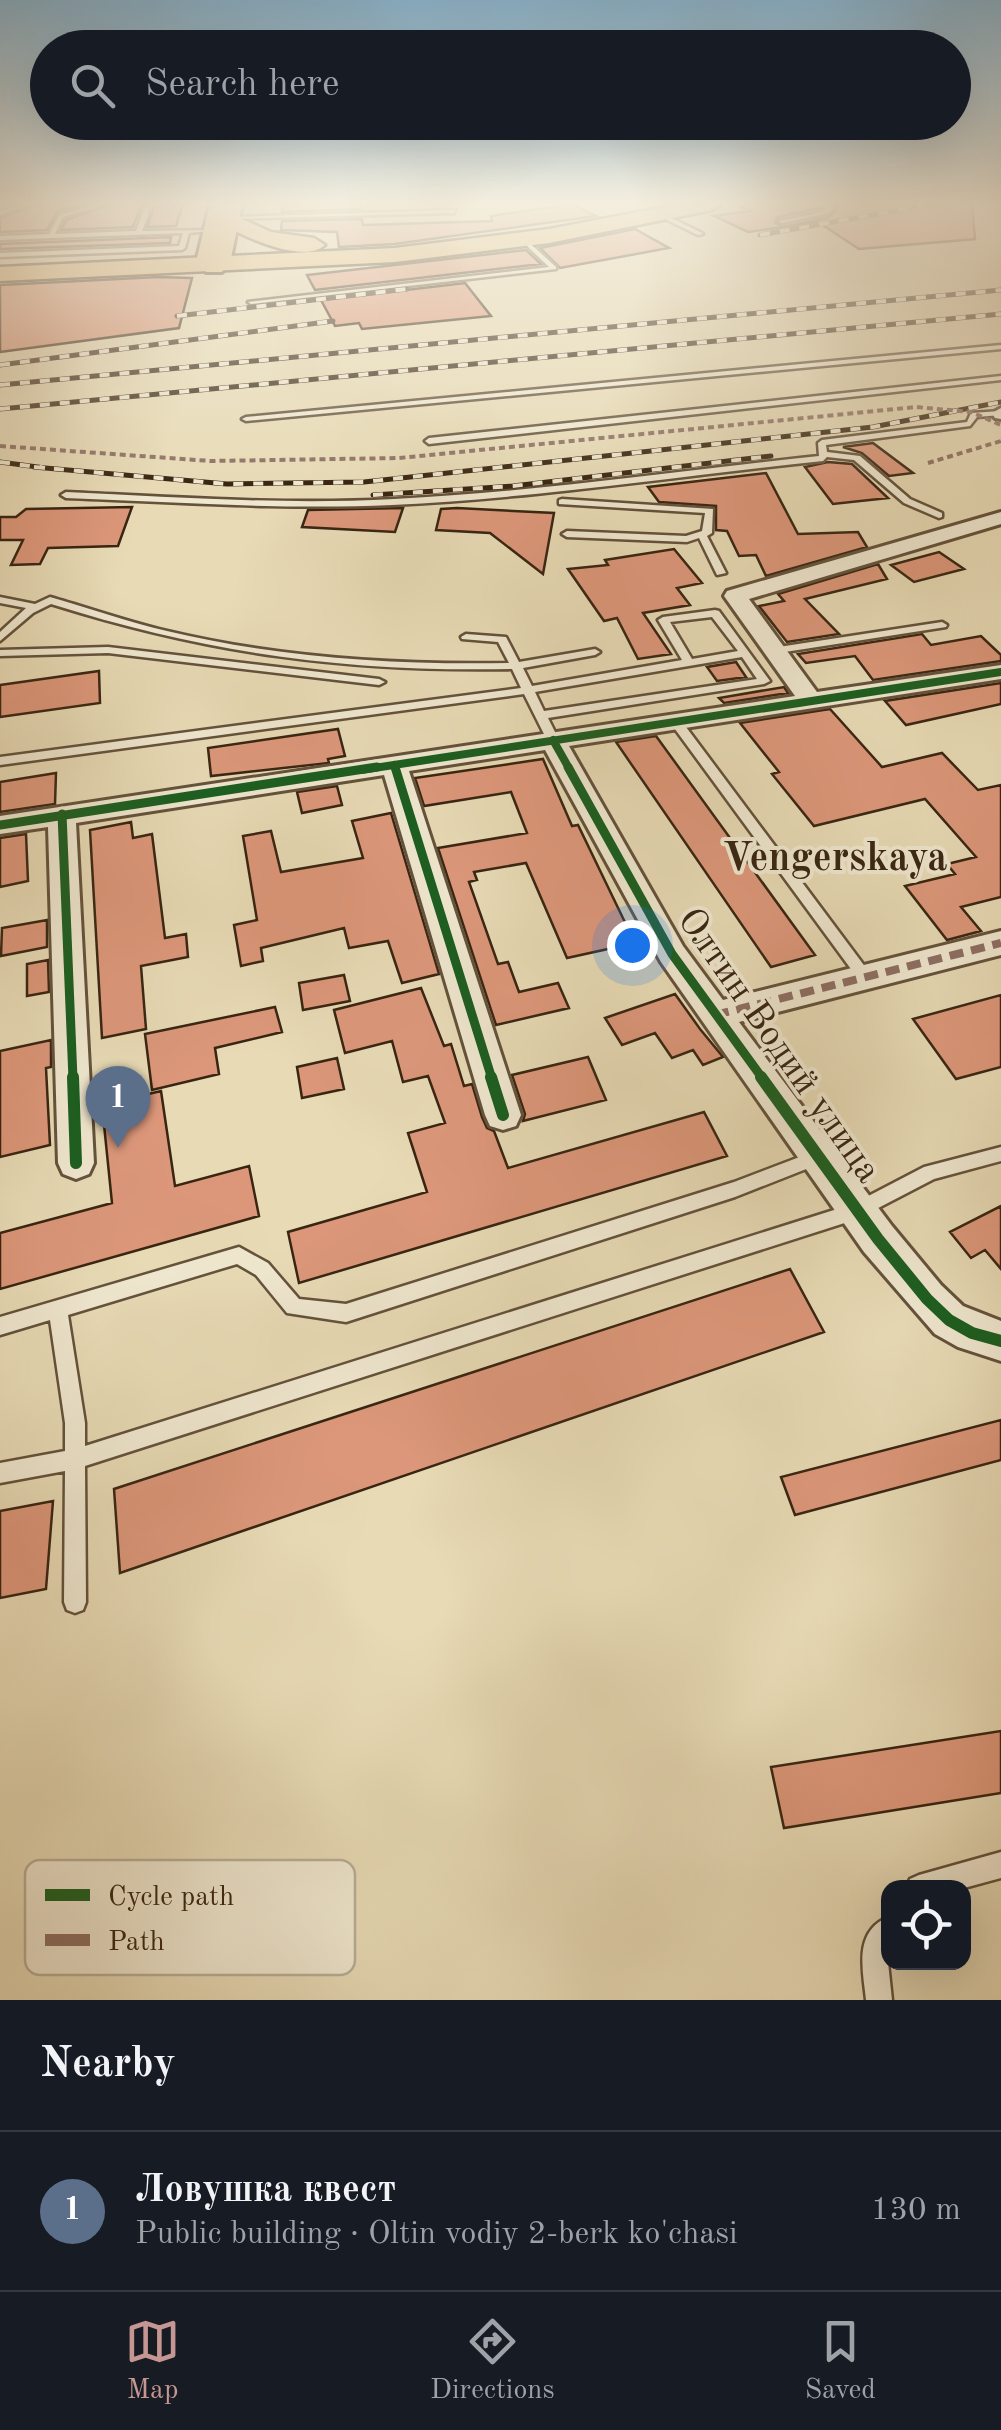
<!DOCTYPE html>
<meta charset="utf-8">
<style>
body{margin:0;font-family:"Old Standard TT",serif;background:#20242c;color:#f1f3f6}
.controls{position:absolute;right:30px;bottom:30px;display:grid;overflow:hidden;border-radius:20px;box-shadow:0 10px 40px #0002}
.controls button{width:90px;height:90px;display:grid;place-items:center;padding:0;border:0;border-bottom:2px solid #363941;background:#171b24;color:#f1f3f6;font:50px sans-serif}
.you{position:absolute;left:632px;top:945px;width:35px;height:35px;margin:-25px;border:8px solid #fff;border-radius:50%;background:#1a73e8;box-shadow:0 0 0 15px #1a73e833}
.badge{display:grid;place-items:center;width:65px;height:65px;border-radius:50%;background:#c59692;color:#fff;font-size:32px;font-weight:700}
.pin{position:absolute;translate:-50% -82px;filter:drop-shadow(0 2px 5px #0008)}
.pin::after{content:'';position:absolute;top:52px;width:35px;height:30px;background:inherit;clip-path:polygon(0 0,100% 0,50% 100%)}
.list{margin:0;padding:0;list-style:none}
h2{display:flex;justify-content:space-between;align-items:center;height:130px;margin:0;padding:0 40px;font-size:42px}
h2 small{font-size:32px;font-weight:400;color:#9ea1a6}
.list li{display:grid;grid-template-columns:65px 1fr auto;gap:30px;align-items:center;box-sizing:border-box;height:160px;padding:0 40px;border-top:2px solid #363941}
.list b{display:block;font-size:38px;white-space:nowrap}
.list p{margin:0;font-size:32px;white-space:nowrap;color:#9ea1a6}
.list em{font-size:32px;font-style:normal;color:#9ea1a6}
.icon{flex:none;width:55px;height:55px;fill:none;stroke:currentColor;stroke-width:2;stroke-linecap:round;stroke-linejoin:round}
.map{position:relative;flex:none;width:1001px;height:2000px;overflow:hidden}
.search{position:absolute;background:#171b24;box-shadow:0 10px 40px #0002;left:30px;right:30px;top:30px;height:110px;display:flex;align-items:center;gap:25px;box-sizing:border-box;padding:0 35px;border-radius:55px;color:#9ea1a6;font-size:38px}
.sheet{height:290px;background:#171b24}
nav{display:flex;justify-content:space-around;align-items:center;box-sizing:border-box;height:140px;border-top:2px solid #363941;background:#171b24;font-size:28px;color:#9ea1a6}
nav a{display:grid;justify-items:center;gap:5px}
nav .on{color:#c59692}
.map>svg:first-child{display:block}
.building{fill:#dc977a;stroke:#382512;stroke-width:2.5}
.lines{fill:none;stroke-linecap:round;stroke-linejoin:round}
.lane-casing{stroke:#64523b;stroke-width:5}
.street-casing{stroke:#64523b;stroke-width:6}
.primary-casing{stroke:#382512;stroke-width:6}
.highway-casing{stroke:#382512;stroke-width:5}
.lane{fill:#efe7cf;fill-rule:evenodd}
.street{fill:#efe7cf;fill-rule:evenodd}
.primary{fill:#e4bd7a;fill-rule:evenodd}
.highway{fill:#e4bd7a;fill-rule:evenodd}
.rail-casing{stroke:#382512;stroke-width:5}
.rail{stroke:#efe7cf;stroke-width:4;stroke-dasharray:10;stroke-linecap:butt}
.quiet-far1{stroke:#8d6e63;stroke-width:4;stroke-dasharray:6 4;stroke-linecap:butt}
.quiet{stroke:#8d6e63;stroke-width:8;stroke-dasharray:14 8;stroke-linecap:butt}
.cycleway-far2-casing{stroke:#efe7cf;stroke-width:12}
.cycleway-far1-casing{stroke:#efe7cf;stroke-width:15}
.cycleway-casing{stroke:#efe7cf;stroke-width:19}
.cycleway-far2{stroke:#1b5e20;stroke-width:8}
.cycleway-far1{stroke:#1b5e20;stroke-width:9}
.cycleway{stroke:#1b5e20;stroke-width:12}
.labels{text-anchor:middle;dominant-baseline:central;stroke-width:8;stroke-linejoin:round;paint-order:stroke}
.street-label{font-size:38px;fill:#382512;stroke:#efe7cf}
.neighbourhood-label{font-size:40px;font-weight:bold;fill:#382512;stroke:#efe7cf}
.key{fill:#efe7cf;stroke:#b8ad96;stroke-width:2.5}
.key-label{font-size:28px;fill:#382512}
</style>
<div class="map">
<svg width="1001" height="2000" viewBox="0 0 1001 2000">
<rect width="100%" height="100%" fill="#e7dab5"/>
<filter id="stains"><feTurbulence type="fractalNoise" baseFrequency=".002" numOctaves="4"/><feColorMatrix values="0 0 0 0 .2 0 0 0 0 .09 0 0 0 0 .02 0 0 0 .5 -.17"/></filter>
<radialGradient id="worn" r=".72"><stop offset=".6" stop-color="#630" stop-opacity="0"/><stop offset="1" stop-color="#630" stop-opacity=".3"/></radialGradient>
<path class="building" d="M37 204H84L58 211 47 230 0 232V218Z
M111 204H142L133 227 61 230 66 220Z
M155 204H183L176 226 147 227Z
M283 204H361L362 209 282 212Z
M572 204 596 216 395 244 339 247 337 232 281 230 282 221 362 219 363 225 492 221 491 216Z
M735 204H816L820 208 778 217 775 222 783 227 827 218 836 210V204H972L975 239 859 249 818 222 748 232 714 216 750 211Z
M635 229 669 248 560 268 540 248Z
M171 237 170 243 0 249V244Z
M526 250 541 264 315 290 307 275Z
M158 277 192 278 179 328 0 352V285Z
M465 283 491 316 362 329 359 323 335 326 321 300Z
M873 443 913 473 889 476 862 453 843 447Z
M828 462 852 464 888 498 833 504 805 467Z
M766 473 798 534 858 532 867 547 766 576 756 555 739 556 727 531 716 530V506L659 502 648 487Z
M132 507 118 546 48 548 40 564 11 565 23 540H0V517H16L26 509Z
M403 508 395 532 302 527 308 510Z
M457 508 554 513 543 574 490 533 436 530 441 509Z
M674 549 702 583 677 588 690 605 643 613 671 654 638 659 617 618 604 621 568 569 608 565 605 560Z
M939 552 964 569 914 582 891 565Z
M878 564 887 579 805 599 839 634 787 642 759 606 784 601 778 594Z
M922 634 931 645 981 636 1001 655V661L873 680 855 656 806 663 798 654Z
M736 662 746 677 717 681 707 667Z
M99 671 100 703 0 717V685Z
M1001 683V704L906 725 885 701Z
M784 687 788 693 724 703 719 698Z
M830 709 882 767 942 753 978 790 1001 785V897L961 907 981 931 947 940 905 886 955 874 947 864 976 857 925 799 814 826 772 774 779 772 740 723Z
M338 729 345 756 328 759 329 763 211 776 208 748Z
M656 736 815 955 771 967 616 742Z
M543 759 572 826 578 825 635 943 567 958 526 863 474 872 477 880 469 882 498 964 508 962 519 992 558 983 569 1008 496 1025 438 848 527 833 511 792 424 806 415 778Z
M56 773 55 804 0 812V782Z
M337 786 342 805 302 813 297 792Z
M391 813 439 974 402 983 388 941 349 948 344 928 261 948 263 961 241 966 234 925 257 920 243 836 271 831 281 872 363 858 352 821Z
M131 822 133 838 152 834 165 938 186 934 188 957 141 966 146 1029 102 1038 90 830Z
M26 834 28 881 0 887V838Z
M47 920V947L1 956 2 928Z
M48 960 49 992 27 996V964Z
M344 975 350 1001 303 1010 299 983Z
M421 988 444 1046 451 1044 464 1086 472 1084 482 1117 487 1128 494 1131 508 1168 704 1112 727 1156 299 1283 288 1232 427 1192 408 1133 445 1123 428 1076 403 1082 392 1041 345 1053 334 1010Z
M675 994 700 1029 723 1057 703 1065 693 1050 672 1058 655 1033 622 1045 605 1018Z
M1001 995V1067L956 1079 913 1019Z
M275 1007 282 1032 215 1048 219 1074 152 1090 145 1034Z
M51 1040V1067L46 1068 50 1145 0 1157V1051Z
M588 1057 606 1100 523 1121 525 1114 512 1075Z
M337 1058 344 1089 302 1098 297 1067Z
M161 1091 175 1186 249 1166 259 1216 0 1289V1233L112 1203 102 1105Z
M1001 1206V1269L985 1250 971 1258 950 1232Z
M790 1269 824 1332 120 1573 114 1489Z
M1001 1420V1460L795 1515 781 1477Z
M53 1501 46 1589 0 1598V1511Z
M1001 1731V1793L784 1828 771 1767Z"/>
<g class="lines">
<g class="lane-casing">
<path id="lane" d="M24 204H33L0 215V211Z
M98 204H107L63 217 55 234 136 231 146 204H152L142 231 217 230 189 233 185 248 182 250 0 257V253L179 246 183 233 0 240V236L49 234 59 215Z
M820 204 834 207 826 214 782 223 779 221 822 212 827 207Z
M456 210 454 213 226 219 229 217Z
M661 213 702 233 703 234 698 235 659 216Z
M524 238 556 267V269L251 304 248 302 549 267 522 241Z
M1001 345V349L246 421 242 419 246 417Z
M1001 376V380L429 444 425 441 429 438Z
M1001 411V415L977 417 970 426 826 445 827 452 860 456 910 499 942 513V517L939 518 904 503 854 460 827 457 823 461C680 476 537 498 392 505 284 510 175 502 66 498L61 495 66 492C175 497 285 505 394 499 536 492 677 471 819 456L818 443 822 440 967 422 971 413Z
M562 499 713 509 712 533 707 536 726 573 717 575 699 538 687 542 567 537 562 534 567 531 686 536 702 531 705 513 559 504V500Z
M0 597 35 604 50 597C89 608 128 622 167 631 280 658 394 665 509 663L498 642 462 639 461 637 466 634 506 637 519 662 595 649 600 652 595 655 523 668 532 686 682 660 658 620 663 617 715 610 719 611 770 681 764 684 548 718 559 740 553 744 547 740 524 694 0 765V757L521 688 512 669C346 672 210 654 51 604L33 613 0 641V632L26 608 0 603ZM712 617 738 651 692 659 670 622ZM742 657 757 679 544 711 535 692Z
M942 622 947 625 946 627 772 654 767 651 772 648Z
M108 647 379 679 385 682 379 685 108 653 0 656V650Z
M676 718 680 719 869 972 871 976 869 980H859L672 725 670 722Z
M1001 1147V1161L934 1179 857 1219 85 1466 86 1602 83 1610 75 1613 67 1610 64 1602 65 1471 0 1483V1463L65 1451V1423L50 1320 0 1335V1317L239 1247 268 1263 299 1299 346 1304 734 1182 818 1150 824 1152 826 1157 824 1162 735 1197 346 1322 287 1313 256 1275 237 1264 68 1315 85 1423V1446L853 1204 924 1167Z
M1001 1852V1878L964 1888H906L910 1879 919 1875Z
M888 1917 887 1953 892 2000H866C863 1970 853 1932 888 1917Z"/>
</g>
<g class="street-casing">
<path id="street" d="M1001 408V419L995 418 992 413Z
M1001 512V524L749 599 817 692 1001 665V679L569 746 683 946 723 1000 1001 931V955L739 1022 892 1226 941 1285 963 1306 1001 1321V1361L958 1347 935 1334 864 1252 661 962 545 750 409 771 521 1115 516 1126 503 1130 490 1126 485 1115 384 775 76 823 94 1163 89 1174 76 1179 63 1174 58 1163 48 827 0 834V816L795 696 724 596 727 591Z"/>
</g>
<g class="primary-casing">
<path id="primary" d="M210 204H242L231 258 222 272H206L197 258Z"/>
</g>
<g class="highway-casing">
<path id="highway" d="M680 204H722L712 210 549 243 395 262 0 281V267L395 248 549 229Z
M229 213 271 232 314 238 325 245C303 265 244 236 221 224L218 219 221 214Z"/>
</g>
<use href="#lane" class="lane"/>
<use href="#street" class="street"/>
<use href="#primary" class="primary"/>
<use href="#highway" class="highway"/>
<g class="rail-casing">
<path id="rail" d="M760 235 933 204
M177 316 407 289
M0 365 333 321
M0 385 1001 290
M0 409 1001 314
M0 462 45 468
M34 467 227 484 364 482 873 427 1001 402
M373 495 513 486 771 456"/>
</g>
<use href="#rail" class="rail"/>
<path class="quiet-far1" d="M0 446 211 461 399 458 916 407 971 412 1001 425
M928 463 1001 441"/>
<path class="quiet" d="M715 1015 1001 943"/>
<g class="cycleway-far2-casing">
<path id="cycleway-far2" d="M553 740 570 770
M394 765 396 770
M361 770 1001 672"/>
</g>
<g class="cycleway-far1-casing">
<path id="cycleway-far1" d="M395 767 492 1079
M568 767 672 954 763 1079
M62 814 73 1079
M0 825 377 767"/>
</g>
<g class="cycleway-casing">
<path id="cycleway" d="M73 1077 76 1163
M491 1077 503 1115
M761 1077 878 1239 927 1299 949 1320 972 1333 1001 1341"/>
</g>
<use href="#cycleway-far2" class="cycleway-far2"/>
<use href="#cycleway-far1" class="cycleway-far1"/>
<use href="#cycleway" class="cycleway"/>
</g>
<linearGradient id="sky" x2="0" y2="1"><stop stop-color="#88b6d3"/><stop offset="0.42" stop-color="#f4eede"/><stop offset="1" stop-color="#f4eede" stop-opacity="0"/></linearGradient>
<rect width="1001" height="484" fill="url(#sky)"/>
<g class="labels">
<g class="street-label">
<text transform="translate(778 1046) rotate(55)">Олтин Водий улица</text>
</g>
<g class="neighbourhood-label">
<text x="835" y="860">Vengerskaya</text>
</g>
</g>
<rect x="25" y="1860" width="330" height="115" rx="15" class="key"/>
<rect x="45" y="1889" width="45" height="12" fill="#1b5e20"/>
<rect x="45" y="1934" width="45" height="12" fill="#8d6e63"/>
<g class="key-label">
<text x="108" y="1905">Cycle path</text>
<text x="108" y="1950">Path</text>
</g>
<rect width="100%" height="100%" filter="url(#stains)"/>
<rect width="100%" height="100%" fill="url(#worn)"/>
</svg>
<div class="controls">
<button><svg class="icon" aria-label="locate" viewBox="0 0 24 24"><circle cx="12" cy="12" r="6"/><path d="M12 2v4M12 18v4M2 12h4M18 12h4"/></svg></button>
</div>
<div class="you"></div>
<div class="pin badge" style="left:118px;top:1148px;background:#5c6f8a">1</div>
<div class="search"><svg class="icon" aria-label="search" viewBox="0 0 24 24"><circle cx="10" cy="10" r="6"/><path d="M15 15l6 6"/></svg>Search here</div>
</div>
<section class="sheet">
<h2>Nearby<small></small></h2>
<ul class="list">
<li><span class="badge" style="background:#5c6f8a">1</span><div><b>Ловушка квест</b><p>Public building · Oltin vodiy 2-berk ko'chasi</p></div><em>130 m</em></li>
</ul>
</section>
<nav>
<a class="on"><svg class="icon" aria-label="map" viewBox="0 0 24 24"><path d="M3 6l6-2 6 2 6-2v14l-6 2-6-2-6 2zM9 4v14M15 6v14"/></svg>Map</a>
<a><svg class="icon" aria-label="directions" viewBox="0 0 24 24"><path d="M12 3l9 9-9 9-9-9zM9 14v-3h6M13 9l2 2-2 2"/></svg>Directions</a>
<a><svg class="icon" aria-label="saved" viewBox="0 0 24 24"><path d="M7 4h10v16l-5-4-5 4z"/></svg>Saved</a>
</nav>
